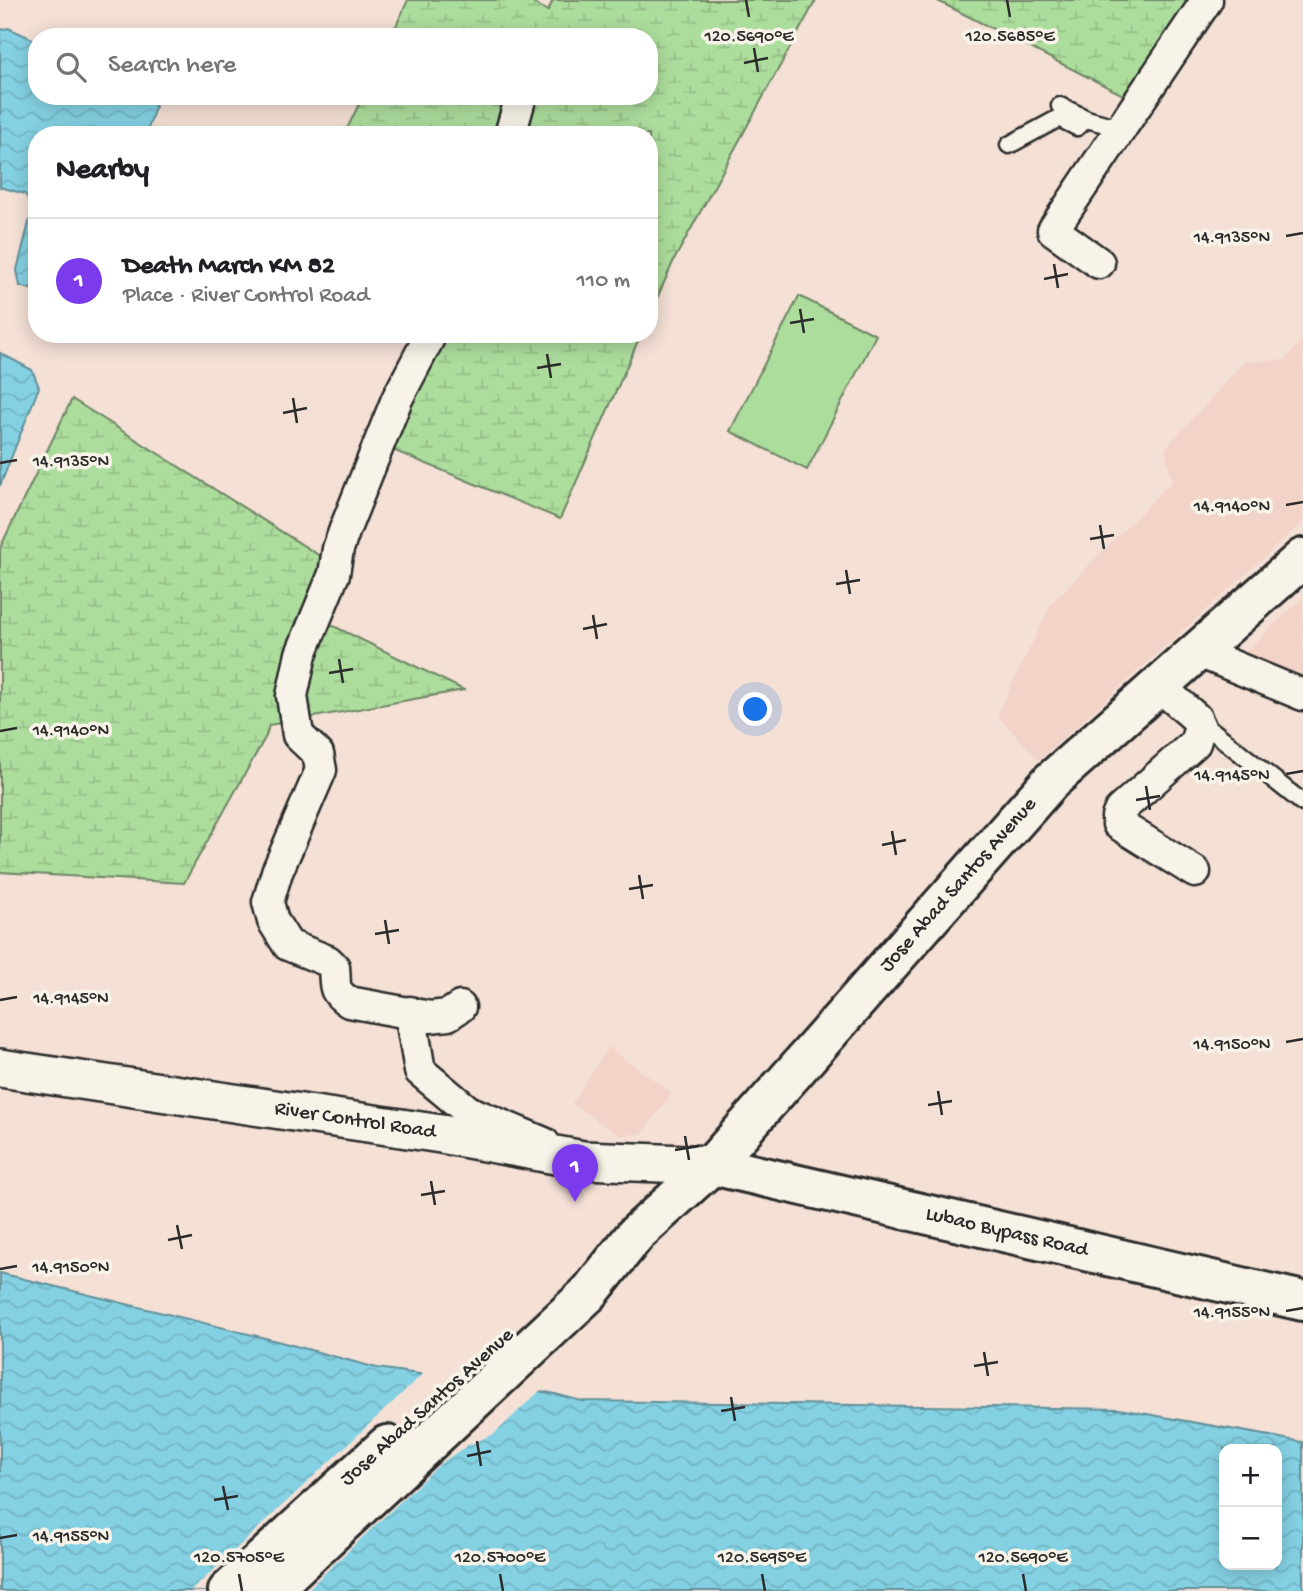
<!DOCTYPE html>
<meta charset="utf-8">
<style>
body{margin:0;font-family:"Gochi Hand",sans-serif;background:#f2f2f2;color:#202124}
.controls{position:absolute;right:21px;bottom:21px;display:grid;overflow:hidden;border-radius:14px;box-shadow:0 4px 18px #0003}
.controls button{width:63px;height:63px;display:grid;place-items:center;padding:0;border:0;border-bottom:2px solid #e0e0e0;background:#fff;color:#202124;font:35px sans-serif}
.you{position:absolute;left:756px;top:710px;width:24px;height:24px;margin:-18px;border:5px solid #fff;border-radius:50%;background:#1a73e8;box-shadow:0 0 0 10px #1a73e833}
.badge{display:grid;place-items:center;width:46px;height:46px;border-radius:50%;background:#7c3aed;color:#fff;font-size:23px;font-weight:700}
.pin{position:absolute;translate:-50% -58px;filter:drop-shadow(0 2px 4px #0008)}
.pin::after{content:'';position:absolute;top:37px;width:24px;height:21px;background:inherit;clip-path:polygon(0 0,100% 0,50% 100%)}
.list{margin:0;padding:0;list-style:none}
h2{display:flex;justify-content:space-between;align-items:center;height:91px;margin:0;padding:0 28px;font-size:30px}
h2 small{font-size:23px;font-weight:400;color:#757577}
.list li{display:grid;grid-template-columns:46px 1fr auto;gap:21px;align-items:center;box-sizing:border-box;height:126px;padding:0 28px;border-top:2px solid #e0e0e0}
.list b{display:block;font-size:26px;white-space:nowrap}
.list p{margin:0;font-size:23px;white-space:nowrap;color:#757577}
.list em{font-size:23px;font-style:normal;color:#757577}
.icon{flex:none;width:38px;height:38px;fill:none;stroke:currentColor;stroke-width:2;stroke-linecap:round;stroke-linejoin:round}
.map{position:relative;flex:none;width:1303px;height:1591px;overflow:hidden}
.search{position:absolute;background:#fff;box-shadow:0 4px 18px #0003;left:28px;top:28px;width:630px;height:77px;display:flex;align-items:center;gap:18px;box-sizing:border-box;padding:0 24px;border-radius:28px;color:#757577;font-size:26px}
.panel{position:absolute;background:#fff;box-shadow:0 4px 18px #0003;left:28px;top:126px;width:630px;height:217px;border-radius:28px}
.map>svg:first-child{display:block}
.built{fill:#f2d3c8}
.grass{fill:#addd9d;stroke:#6c8464;stroke-width:2}
.wetland{fill:url(#wetland-marsh);stroke:#6c8464;stroke-width:2}
.water{fill:url(#water-waves);stroke:#608f99;stroke-width:2;fill-rule:evenodd}
.pier{fill:#f4e0d5}
.lines{fill:none;stroke-linecap:round;stroke-linejoin:round}
.service-casing{stroke:#2b2b2b;stroke-width:21}
.minor-casing{stroke:#2b2b2b;stroke-width:35}
.tertiary-casing{stroke:#2b2b2b;stroke-width:42}
.primary-casing{stroke:#2b2b2b;stroke-width:44}
.trunk-casing{stroke:#2b2b2b;stroke-width:44}
.service{stroke:#f7f3e8;stroke-width:16}
.minor{stroke:#f7f3e8;stroke-width:30}
.tertiary{stroke:#f7f3e8;stroke-width:37}
.primary{stroke:#f7f3e8;stroke-width:38}
.trunk{stroke:#f7f3e8;stroke-width:38}
.ticks{fill:none;stroke:#2b2b2b;stroke-width:2.5}
.labels{text-anchor:middle;dominant-baseline:central;stroke-width:7;stroke-linejoin:round;paint-order:stroke}
.street-label{font-size:21px;fill:#2b2b2b;stroke:#f7f3e8}
.ticks-label{font-size:18px;text-anchor:middle;fill:#2b2b2b;stroke:#f7f3e8;stroke-width:7;stroke-linejoin:round;paint-order:stroke}
</style>
<div class="map">
<svg width="1303" height="1591" viewBox="0 0 1303 1591">
<defs>
<pattern id="wetland-marsh" width="20" height="14" patternUnits="userSpaceOnUse" patternTransform="scale(1.75)"><rect width="20" height="14" fill="#addd9d"/><path d="M1 5h8M5 5V1M11 12h8M15 12V8" fill="none" stroke="#95be87"/></pattern>
<pattern id="water-waves" width="16" height="10" patternUnits="userSpaceOnUse" patternTransform="scale(1.75)"><rect width="16" height="10" fill="#84d1e3"/><path d="M0 5q4-4 8 0t8 0" fill="none" stroke="#72b4c3"/></pattern>
</defs>
<rect width="100%" height="100%" fill="#f4e0d5"/>
<filter id="ink" filterUnits="userSpaceOnUse"><feTurbulence type="fractalNoise" baseFrequency=".0143" numOctaves="2"/><feDisplacementMap in="SourceGraphic" scale="14" xChannelSelector="R" yChannelSelector="G"/><feConvolveMatrix kernelMatrix="1 2 1 2 8 2 1 2 1" color-interpolation-filters="sRGB"/></filter>
<g filter="url(#ink)">
<path class="built" d="M1303 339V522L1039 760 997 715 1051 604 1172 481 1165 449 1245 361 1285 360Z
M1303 598V681L1236 660Z
M608 1047 672 1093 643 1133 620 1136 572 1104Z"/>
<path class="grass" d="M799 296 876 335 807 470 730 431Z"/>
<path class="wetland" d="M408 0H528L548 11 553 0H816L674 260 649 316V135H344L363 96H649V37H391Z
M936 0H1197L1131 99Z
M422 334H641L560 519 383 446Z
M72 399 334 565 311 615 464 690 269 725 266 736 184 883 0 872V548Z"/>
<path class="water" d="M8 28 37 41V96H152L155 107 146 135H37V291L20 286 17 270 33 207 25 194 0 187V30Z
M0 353 32 370 39 387 0 486Z
M0 1273 277 1341 377 1368 551 1393 582 1401 1119 1409 1303 1442V1591H0ZM1224 1449H1277V1565H1224Z"/>
<path class="pier" d="M425 1372 543 1388 494 1434 468 1445 441 1463 306 1591H191Z"/>
<g class="lines">
<g class="service-casing">
<path id="service" d="M1060 106 1087 119 1119 128
M1009 145 1059 118 1077 127 1087 119
M1200 727 1214 732 1303 803"/>
</g>
<g class="minor-casing">
<path id="minor" d="M510 135 521 96
M1099 263 1053 230 1207 0
M431 334 397 399 345 529 338 549 334 574 301 654 292 696 298 735 318 754 321 770 277 872 268 902 273 921 288 945 328 961 334 967C336 985 331 990 349 1002L430 1017 448 1015 460 1007
M1199 652 1303 695
M1159 686 1196 718 1200 727 1195 743 1120 810 1117 817 1118 824 1195 872
M410 1012 420 1071 468 1111 544 1143"/>
</g>
<g class="tertiary-casing">
<g id="tertiary">
<path id="s1" d="M0 1068 441 1134 583 1160 712 1165"/>
</g>
</g>
<g class="primary-casing">
<g id="primary">
<path id="s2" d="M712 1165 1051 781 1303 558"/>
</g>
</g>
<g class="trunk-casing">
<g id="trunk">
<path d="M228 1591 387 1445"/>
<path id="s3" d="M270 1591 589 1293 636 1234 712 1165 1303 1301"/>
</g>
</g>
<use href="#service" class="service"/>
<use href="#minor" class="minor"/>
<use href="#tertiary" class="tertiary"/>
<use href="#primary" class="primary"/>
<use href="#trunk" class="trunk"/>
</g>
</g>
<path class="ticks" d="M746 0 749 17M1007 0 1010 17M754 48 758 72M744 63 768 58M1286 236 1303 233M1054 264 1058 288M1044 279 1068 274M800 309 804 333M790 323 814 319M547 354 551 378M537 368 561 364M293 398 297 423M283 413 307 408M0 463 17 460M1286 505 1303 502M1100 525 1104 549M1090 539 1114 535M846 570 850 594M836 584 860 580M593 615 597 639M583 629 607 624M339 659 343 683M329 673 353 669M0 731 17 728M1286 774 1303 771M1146 786 1150 810M1136 800 1160 796M892 831 896 855M882 845 906 840M639 875 643 899M629 889 653 885M385 920 389 944M375 934 399 930M0 1000 17 997M1286 1042 1303 1039M938 1091 942 1115M928 1105 952 1101M685 1136 689 1160M675 1150 699 1146M431 1181 435 1205M421 1195 445 1191M177 1225 182 1249M168 1240 192 1235M0 1269 17 1266M1286 1311 1303 1308M984 1352 988 1376M974 1366 998 1362M731 1397 735 1421M721 1411 745 1407M477 1441 481 1466M467 1456 491 1451M223 1486 228 1510M214 1500 238 1496M0 1538 17 1535M239 1574 242 1591M500 1574 503 1591M762 1574 765 1591M1023 1574 1026 1591"/>
<g class="labels">
<g class="street-label">
<text stroke="none"><textPath href="#s2" startOffset="373">Jose Abad Santos Avenue</textPath></text>
<text stroke="none"><textPath href="#s1" startOffset="359">River Control Road</textPath></text>
<text stroke="none"><textPath href="#s3" startOffset="917">Lubao Bypass Road</textPath></text>
<text transform="translate(428 1408) rotate(-42)">Jose Abad Santos Avenue</text>
</g>
</g>
<g class="ticks-label">
<text x="749" y="41">120.5690°E</text>
<text x="1010" y="41">120.5685°E</text>
<text x="1232" y="242">14.9135°N</text>
<text x="71" y="466">14.9135°N</text>
<text x="1232" y="511">14.9140°N</text>
<text x="71" y="735">14.9140°N</text>
<text x="1232" y="780">14.9145°N</text>
<text x="71" y="1003">14.9145°N</text>
<text x="1232" y="1049">14.9150°N</text>
<text x="71" y="1272">14.9150°N</text>
<text x="1232" y="1317">14.9155°N</text>
<text x="71" y="1541">14.9155°N</text>
<text x="239" y="1562">120.5705°E</text>
<text x="500" y="1562">120.5700°E</text>
<text x="762" y="1562">120.5695°E</text>
<text x="1023" y="1562">120.5690°E</text>
</g>
</svg>
<div class="controls">
<button>+</button>
<button>−</button>
</div>
<div class="you"></div>
<div class="pin badge" style="left:575px;top:1202px">1</div>
<div class="search"><svg class="icon" aria-label="search" viewBox="0 0 24 24"><circle cx="10" cy="10" r="6"/><path d="M15 15l6 6"/></svg>Search here</div>
<section class="panel">
<h2>Nearby<small></small></h2>
<ul class="list">
<li><span class="badge">1</span><div><b>Death March KM 82</b><p>Place · River Control Road</p></div><em>110 m</em></li>
</ul>
</section>
</div>
